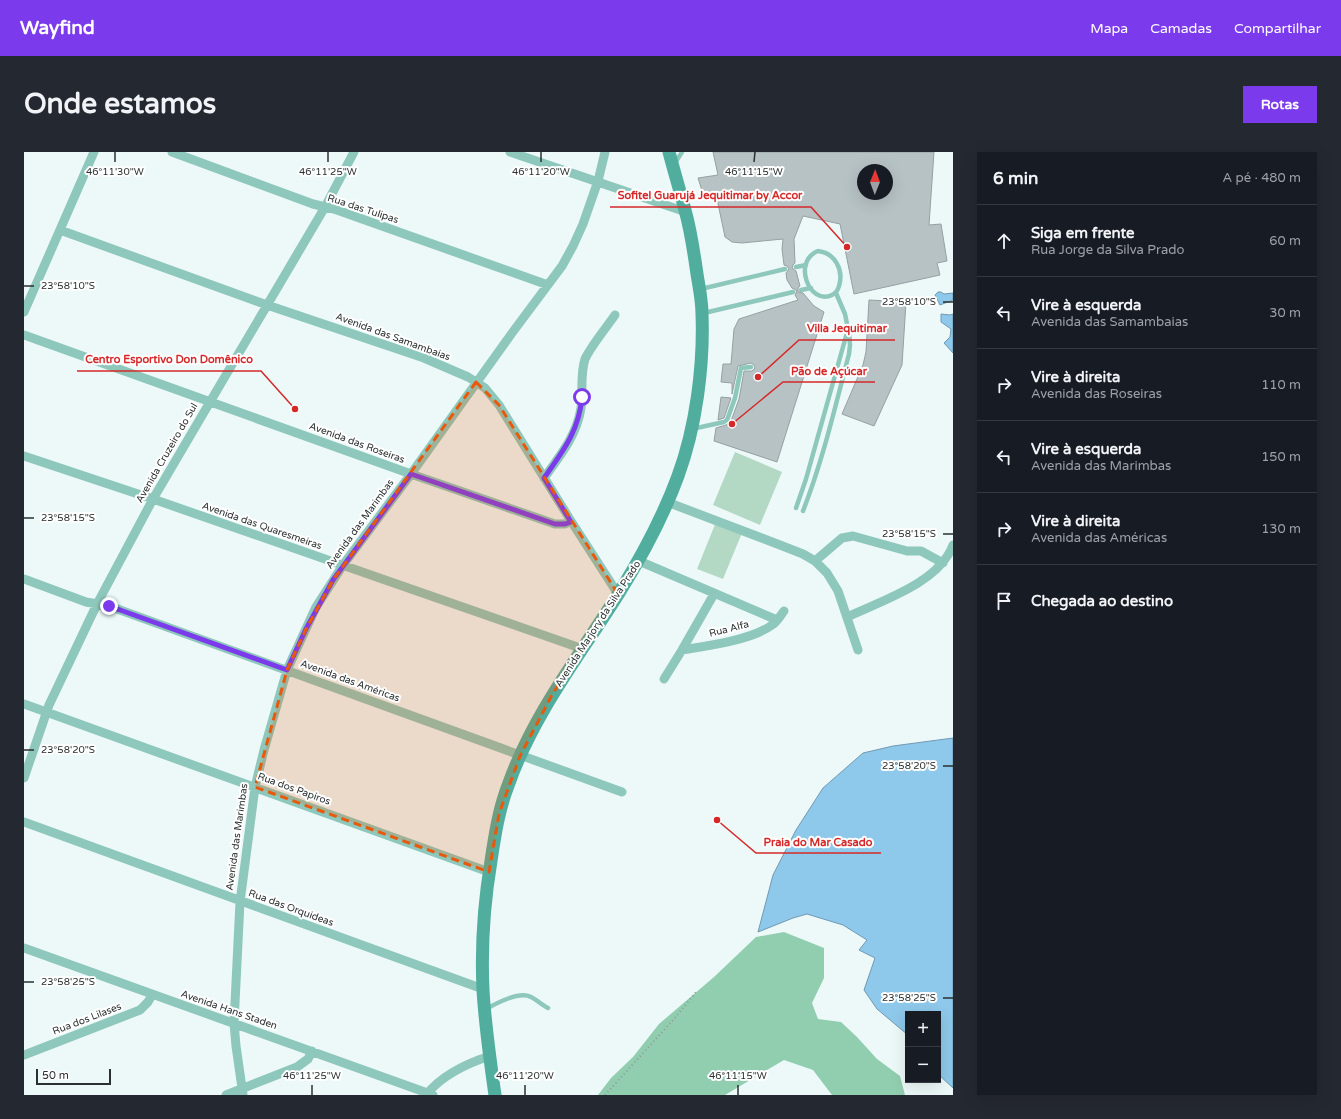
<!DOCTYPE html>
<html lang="pt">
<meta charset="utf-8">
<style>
body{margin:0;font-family:"Varela Round",sans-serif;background:#242831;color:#f1f3f6}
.controls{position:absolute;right:12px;bottom:12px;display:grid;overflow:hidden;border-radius:0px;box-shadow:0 4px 16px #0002}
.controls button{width:36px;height:36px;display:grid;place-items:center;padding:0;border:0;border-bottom:1px solid #363941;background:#171b24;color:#f1f3f6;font:20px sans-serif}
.compass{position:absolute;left:833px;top:12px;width:36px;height:36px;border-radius:50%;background:#171b24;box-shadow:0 4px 16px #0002;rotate:1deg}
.scale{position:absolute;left:12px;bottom:10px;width:75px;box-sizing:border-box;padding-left:4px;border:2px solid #2b3030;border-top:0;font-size:11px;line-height:14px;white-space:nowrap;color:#2b3030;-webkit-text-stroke:3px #fff;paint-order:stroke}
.stop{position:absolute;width:12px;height:12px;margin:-9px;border:3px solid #7c3aed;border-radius:50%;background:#fff}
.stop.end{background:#7c3aed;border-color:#fff;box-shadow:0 1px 4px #0008}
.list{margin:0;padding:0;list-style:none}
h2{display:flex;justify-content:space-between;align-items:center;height:52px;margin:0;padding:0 16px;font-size:17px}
h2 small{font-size:13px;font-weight:400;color:#9ea1a6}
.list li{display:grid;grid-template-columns:26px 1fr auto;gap:12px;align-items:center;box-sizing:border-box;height:72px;padding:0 16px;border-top:1px solid #363941}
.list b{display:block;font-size:15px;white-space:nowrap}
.list p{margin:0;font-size:13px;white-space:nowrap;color:#9ea1a6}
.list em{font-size:13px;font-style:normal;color:#9ea1a6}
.icon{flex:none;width:22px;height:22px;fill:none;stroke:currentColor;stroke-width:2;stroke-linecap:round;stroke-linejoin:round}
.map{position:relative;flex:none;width:929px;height:943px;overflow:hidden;border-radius:0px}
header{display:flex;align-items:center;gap:24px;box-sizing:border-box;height:56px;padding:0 20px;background:#7c3aed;color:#fff}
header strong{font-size:19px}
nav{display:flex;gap:22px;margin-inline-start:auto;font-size:14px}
.intro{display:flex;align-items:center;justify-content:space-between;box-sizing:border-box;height:96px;padding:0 24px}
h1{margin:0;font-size:28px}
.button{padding:10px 18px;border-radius:0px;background:#7c3aed;color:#fff;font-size:14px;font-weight:700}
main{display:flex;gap:24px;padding:0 24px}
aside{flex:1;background:#171b24;border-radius:0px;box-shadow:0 4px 16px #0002}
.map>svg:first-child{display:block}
.green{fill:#b3d9c5}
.forest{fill:#91ceaf}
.water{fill:#8ec8ea;stroke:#709ab2}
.building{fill:#b7c2c5;stroke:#96a0a3;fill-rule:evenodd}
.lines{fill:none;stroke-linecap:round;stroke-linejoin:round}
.path{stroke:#909999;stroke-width:2;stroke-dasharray:1 3;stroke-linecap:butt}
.service{stroke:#8ec7bb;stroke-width:4.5}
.minor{stroke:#8ec7bb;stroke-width:9}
.secondary{stroke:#51ae9e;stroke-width:13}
.route{stroke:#7c3aed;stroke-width:5}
.marked{fill:#e8590c;fill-opacity:0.2;stroke:#e8590c;stroke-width:3;stroke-dasharray:8 5;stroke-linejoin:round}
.ticks{fill:none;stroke:#2b3030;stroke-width:1.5}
.labels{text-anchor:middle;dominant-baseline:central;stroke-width:4;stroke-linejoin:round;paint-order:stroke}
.street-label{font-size:10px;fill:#2b3030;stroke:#fff}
.ticks-label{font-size:10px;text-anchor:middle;fill:#2b3030;stroke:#fff;stroke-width:4;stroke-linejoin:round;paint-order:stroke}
.leader{fill:none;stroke:#d62828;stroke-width:1.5}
.callout-dot{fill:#d62828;stroke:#fff;stroke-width:1.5}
.callout-label{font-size:11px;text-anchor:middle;font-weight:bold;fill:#d62828;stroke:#fff;stroke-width:4;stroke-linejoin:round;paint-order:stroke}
</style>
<header>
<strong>Wayfind</strong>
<nav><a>Mapa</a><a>Camadas</a><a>Compartilhar</a></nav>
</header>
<div class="intro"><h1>Onde estamos</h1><a class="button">Rotas</a></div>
<main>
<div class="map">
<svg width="929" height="943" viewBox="0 0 929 943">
<rect width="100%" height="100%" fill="#edf9f9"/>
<path class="green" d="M711 300 758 320 736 373 689 353Z
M692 370 718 381 699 427 673 417Z"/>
<path class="forest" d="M760 780 800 796V826L788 851 794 867 817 870 833 885 853 907 876 924 881 943H808L789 918 760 908 701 943H574L587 926 609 905 635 872 690 825 732 785Z"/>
<path class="water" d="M914 140H917L920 142 929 141V148L916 153 911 143Z
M917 162 926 163 929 162V201L920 191 926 185 927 177 917 170Z
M929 586V936L914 922V862H884V883L853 857 840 838 851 806 835 798 843 788 819 773 783 762 769 766 734 780 749 723 772 678 799 636 839 601 869 594Z"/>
<path class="building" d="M689 0H910L905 73 917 72 923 109 913 111 916 123 830 142 816 72 779 64 770 87 771 111 769 113 768 116 772 119 776 134 774 136V140L779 141 790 154 800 160 753 310 690 289 692 276 702 273 707 269 715 247 720 219H728L731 216 730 213 727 211 714 214 708 242V231L697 230 699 212H707L710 177 715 167 774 148 771 143 773 139 770 137 768 136 763 128 762 121 765 117 763 114 760 113 758 97 759 87 718 91 708 90 701 85 692 42 680 45 674 26 694 23ZM839 18H863V42H839Z
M845 148 882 150 878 213 850 274 818 262 839 213 842 200Z
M697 245 707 246 700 266 694 268Z"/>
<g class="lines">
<path class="path" d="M581 943 650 867 672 840"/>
<path class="service" d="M651 11 658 0
M794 99C811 101 820 118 815 134 814 138 812 141 808 143 785 154 768 109 794 99Z
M772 115 782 113
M677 137 761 117
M777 138 787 136
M680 161 769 140
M668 277 700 270 703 268 711 246 717 216 727 215
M772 356 782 327 824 177 821 162 812 141
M779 359C799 308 811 255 825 202L826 193 825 180
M462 857C473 851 495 839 507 845 513 848 518 853 524 856"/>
<path class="minor" d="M148 0 289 52 310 57 524 133
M486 0 662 60
M36 78 243 153 400 206 444 225 452 230 461 236 475 253 547 369 594 442
M0 160 70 0
M0 183 387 322 531 372H541L547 369
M0 304 129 347 559 497
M520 326C536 304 553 283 557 256 559 240 556 222 561 207 567 194 582 176 591 163
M643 350 756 393 779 402 791 409 803 421 814 439 834 498
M615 409 753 468
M791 409 818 386 829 384 883 399H897L919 411
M0 427 62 450 85 454 598 640
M823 465C857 449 915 431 929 393
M658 498C683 494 728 488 748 473 753 470 756 464 760 459
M640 527 658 498 690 442
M0 552 465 720
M0 626 25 553 73 452 129 347 186 250 301 55 330 0
M0 670 459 837
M0 796 409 943
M0 903 116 858 124 850 128 843
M202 943 273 915 284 907 288 899
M219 943 212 894 210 871 216 750 231 635 240 598 263 518 292 455 319 413 387 322 488 181 538 114 549 94 559 72 574 29 581 0
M402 943C418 923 441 912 466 904"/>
<path class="secondary" d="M471 943C466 908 461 873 459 838 457 795 460 751 467 709 471 682 475 656 485 631 510 561 556 503 595 441 618 404 639 365 654 324 672 275 680 214 678 162 678 148 675 135 673 122 670 101 667 79 661 58 656 39 650 19 645 0"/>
</g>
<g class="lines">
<path class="route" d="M85 454 263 518 282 477 309 428 387 322 531 372H541L547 370 520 326C539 299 555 279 558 245"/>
</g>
<path class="marked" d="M452 230 475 253 594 442 528 543 496 604 475 662 465 720 231 635 263 518 282 477 309 428Z"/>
<path class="ticks" d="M91 10V0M304 10V0M517 10V0M730 10 731 0M0 134H10M919 150H929M0 366H10M919 382H929M0 598H10M919 614H929M0 830H10M919 846H929M288 943V933M501 943V933M714 943V933"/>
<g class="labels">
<g class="street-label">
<text transform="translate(339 57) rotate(18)">Rua das Tulipas</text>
<text transform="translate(369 185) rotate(20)">Avenida das Samambaias</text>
<text transform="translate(333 291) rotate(20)">Avenida das Roseiras</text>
<text transform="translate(143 301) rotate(-60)">Avenida Cruzeiro do Sul</text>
<text transform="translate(336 372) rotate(-54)">Avenida das Marimbas</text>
<text transform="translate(238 374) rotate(19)">Avenida das Quaresmeiras</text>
<text transform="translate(574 472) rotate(-57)">Avenida Marjory da Silva Prado</text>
<text transform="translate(705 477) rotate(-14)">Rua Alfa</text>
<text transform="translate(326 529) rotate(20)">Avenida das Américas</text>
<text transform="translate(270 637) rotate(20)">Rua dos Papiros</text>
<text transform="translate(213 685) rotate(-82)">Avenida das Marimbas</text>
<text transform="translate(267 756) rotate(20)">Rua das Orquideas</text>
<text transform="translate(205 858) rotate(19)">Avenida Hans Staden</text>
<text transform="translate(63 867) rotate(-21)">Rua dos Lilases</text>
</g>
</g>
<g class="ticks-label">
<text x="91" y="23">46°11'30"W</text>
<text x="304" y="23">46°11'25"W</text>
<text x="517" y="23">46°11'20"W</text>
<text x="730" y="23">46°11'15"W</text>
<text x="44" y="137">23°58'10"S</text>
<text x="885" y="153">23°58'10"S</text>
<text x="44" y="369">23°58'15"S</text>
<text x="885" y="385">23°58'15"S</text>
<text x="44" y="601">23°58'20"S</text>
<text x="885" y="617">23°58'20"S</text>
<text x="44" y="833">23°58'25"S</text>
<text x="885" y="849">23°58'25"S</text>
<text x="288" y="927">46°11'25"W</text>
<text x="501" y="927">46°11'20"W</text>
<text x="714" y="927">46°11'15"W</text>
</g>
<path class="leader" d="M823 95L787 55H586M734 225L775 188H871M271 257L237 219H53M708 272L759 230H851M693 668L732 701H857"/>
<g class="callout-dot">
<circle cx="823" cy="95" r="4"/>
<circle cx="734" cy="225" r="4"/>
<circle cx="271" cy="257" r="4"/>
<circle cx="708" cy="272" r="4"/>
<circle cx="693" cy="668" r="4"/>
</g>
<g class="callout-label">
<text x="686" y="47">Sofitel Guarujá Jequitimar by Accor</text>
<text x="823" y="180">Villa Jequitimar</text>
<text x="145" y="211">Centro Esportivo Don Domênico</text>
<text x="805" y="223">Pão de Açúcar</text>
<text x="794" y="694">Praia do Mar Casado</text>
</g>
</svg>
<div class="controls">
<button>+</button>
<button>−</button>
</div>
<svg class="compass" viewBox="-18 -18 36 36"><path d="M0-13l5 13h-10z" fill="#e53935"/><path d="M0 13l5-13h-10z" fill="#9ea1a6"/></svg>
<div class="scale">50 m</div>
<div class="stop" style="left:558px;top:245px"></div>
<div class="stop end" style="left:85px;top:454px"></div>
</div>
<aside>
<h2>6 min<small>A pé · 480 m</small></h2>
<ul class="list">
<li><svg class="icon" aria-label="ahead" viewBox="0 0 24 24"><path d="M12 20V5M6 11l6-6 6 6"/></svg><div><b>Siga em frente</b><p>Rua Jorge da Silva Prado</p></div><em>60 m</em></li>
<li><svg class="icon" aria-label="left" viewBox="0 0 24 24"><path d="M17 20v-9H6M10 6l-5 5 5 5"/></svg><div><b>Vire à esquerda</b><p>Avenida das Samambaias</p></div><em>30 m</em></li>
<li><svg class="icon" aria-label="right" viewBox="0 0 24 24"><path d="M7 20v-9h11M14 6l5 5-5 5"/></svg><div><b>Vire à direita</b><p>Avenida das Roseiras</p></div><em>110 m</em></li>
<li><svg class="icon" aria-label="left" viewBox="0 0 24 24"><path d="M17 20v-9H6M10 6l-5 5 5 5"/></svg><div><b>Vire à esquerda</b><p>Avenida das Marimbas</p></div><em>150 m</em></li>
<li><svg class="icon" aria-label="right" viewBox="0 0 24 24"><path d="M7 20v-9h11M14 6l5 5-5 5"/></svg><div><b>Vire à direita</b><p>Avenida das Américas</p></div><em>130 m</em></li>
<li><svg class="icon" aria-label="arrive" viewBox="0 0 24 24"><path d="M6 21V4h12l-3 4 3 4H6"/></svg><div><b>Chegada ao destino</b></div></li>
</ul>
</aside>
</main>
